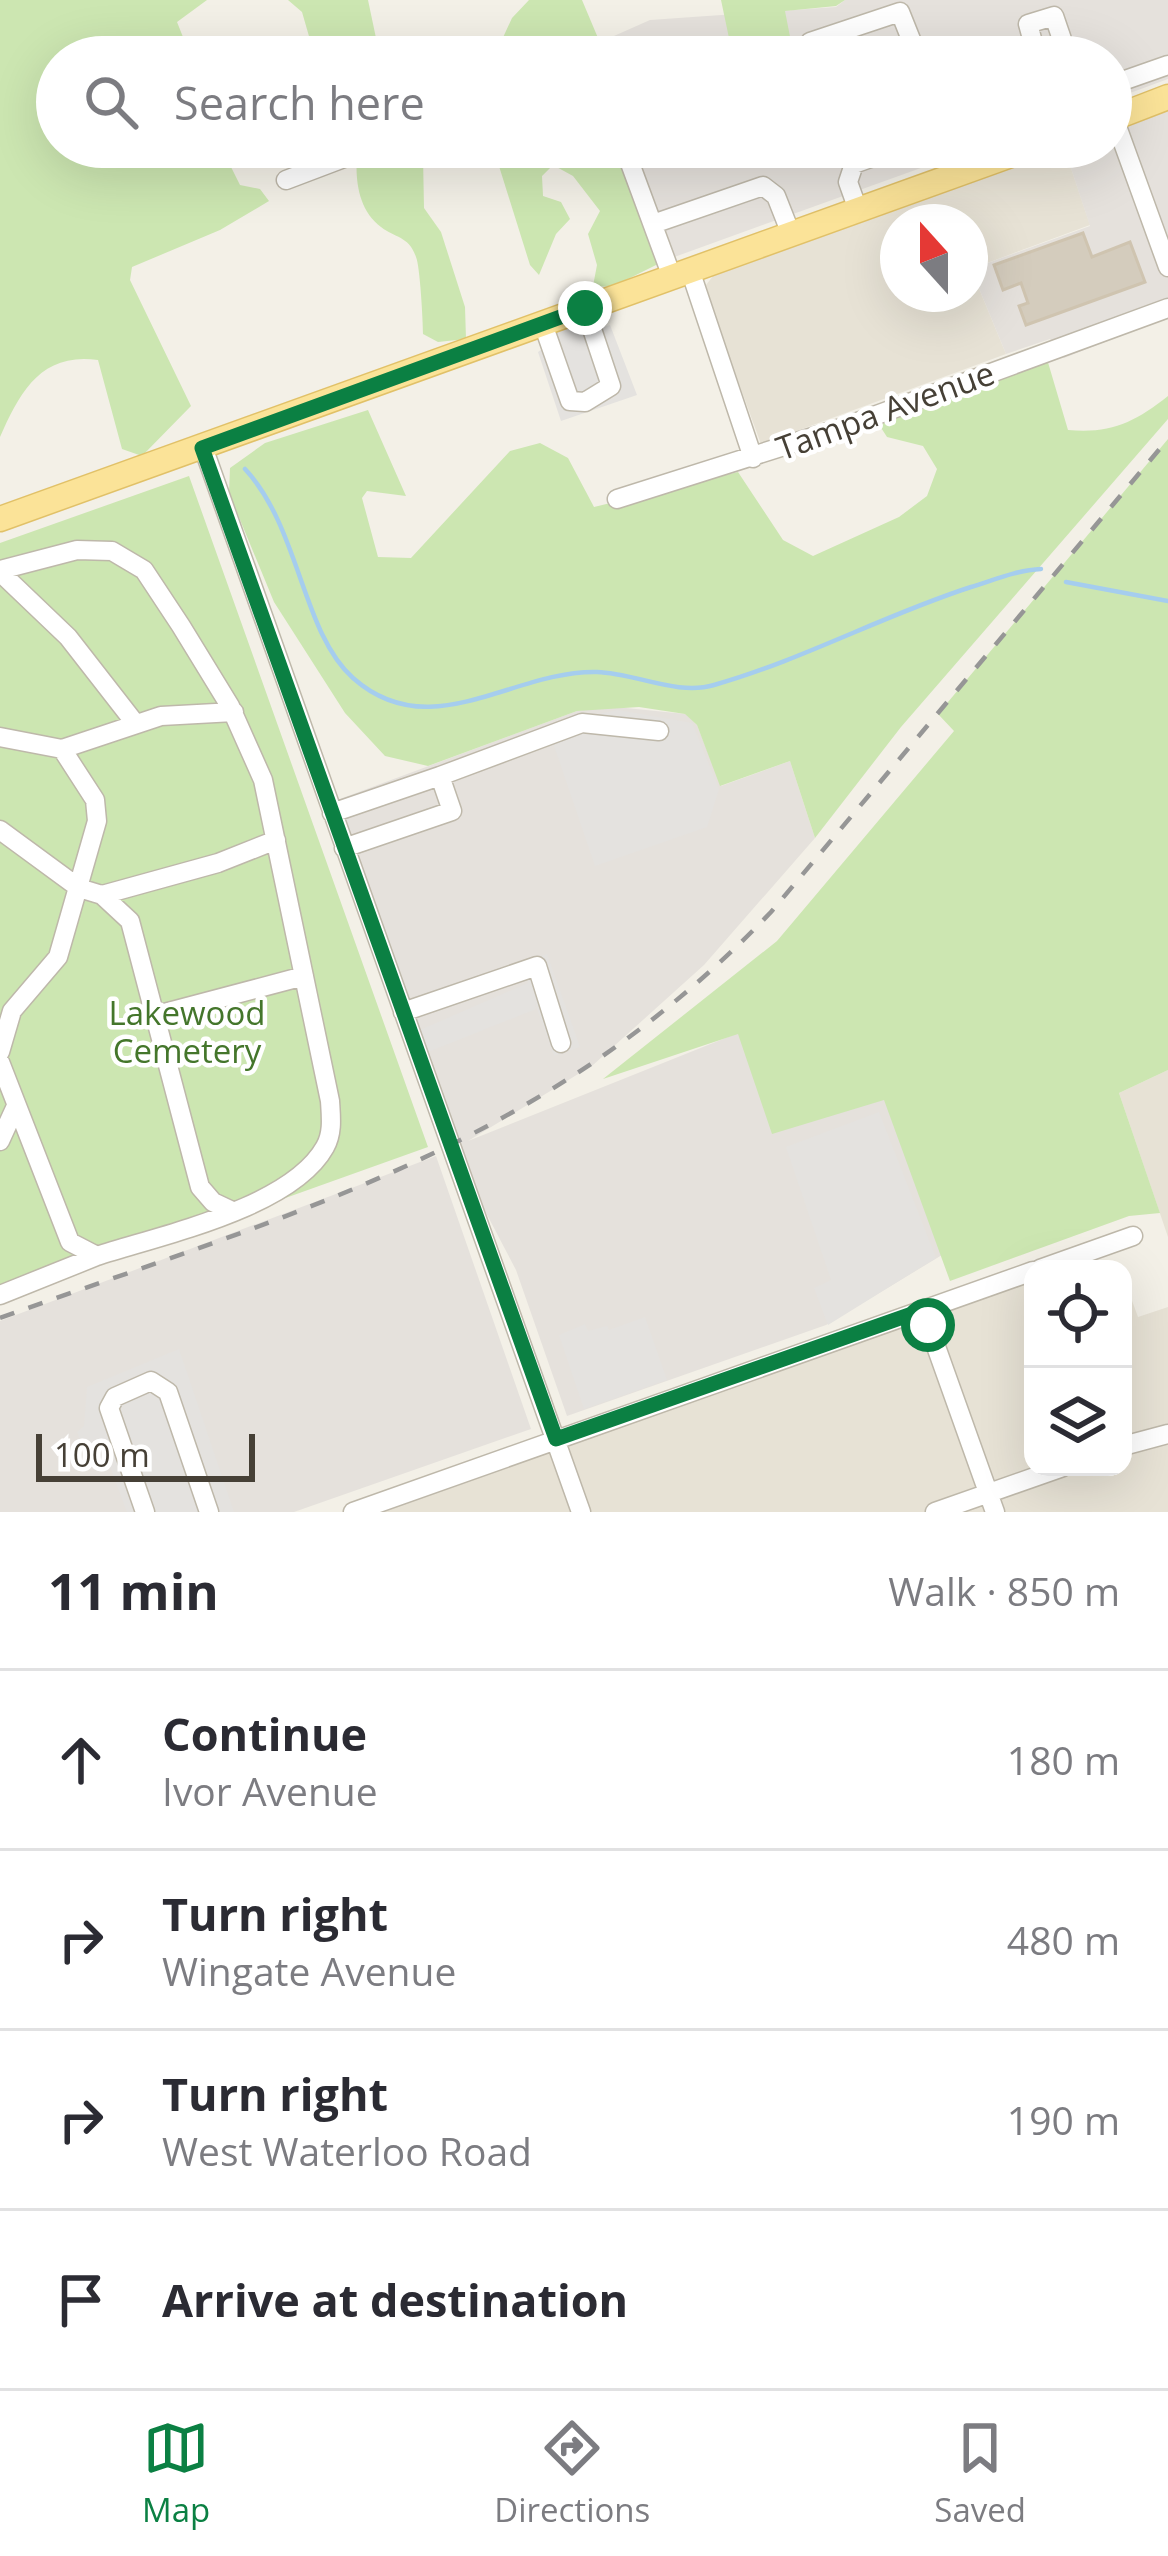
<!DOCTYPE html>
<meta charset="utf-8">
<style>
body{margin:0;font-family:"Open Sans",sans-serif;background:#f2f2f3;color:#2b2b33}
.controls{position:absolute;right:36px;bottom:36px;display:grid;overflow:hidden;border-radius:24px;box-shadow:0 12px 48px #0002}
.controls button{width:108px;height:108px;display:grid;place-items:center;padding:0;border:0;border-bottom:3px solid #e1e1e2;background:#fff;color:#2b2b33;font:60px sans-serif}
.compass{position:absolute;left:880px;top:204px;width:108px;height:108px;border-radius:50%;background:#fff;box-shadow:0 12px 48px #0002;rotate:339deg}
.scale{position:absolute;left:36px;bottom:30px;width:219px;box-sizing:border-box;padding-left:12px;border:6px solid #464036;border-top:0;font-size:33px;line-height:42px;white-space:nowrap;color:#464036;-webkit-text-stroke:9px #fff;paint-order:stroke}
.stop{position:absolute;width:36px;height:36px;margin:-27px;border:9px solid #0b8043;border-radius:50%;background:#fff}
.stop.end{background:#0b8043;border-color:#fff;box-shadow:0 3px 12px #0008}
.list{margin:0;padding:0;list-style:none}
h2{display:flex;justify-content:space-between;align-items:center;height:156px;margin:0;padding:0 48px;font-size:51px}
h2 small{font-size:39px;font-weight:400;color:#7c7c81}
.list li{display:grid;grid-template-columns:78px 1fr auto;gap:36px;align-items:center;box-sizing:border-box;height:180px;padding:0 48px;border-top:3px solid #e1e1e2}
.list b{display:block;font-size:45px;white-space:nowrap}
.list p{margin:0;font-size:39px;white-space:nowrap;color:#7c7c81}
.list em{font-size:39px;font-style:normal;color:#7c7c81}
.icon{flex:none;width:66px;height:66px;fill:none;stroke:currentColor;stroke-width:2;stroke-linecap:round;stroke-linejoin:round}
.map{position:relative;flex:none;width:1168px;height:1512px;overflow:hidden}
.search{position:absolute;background:#fff;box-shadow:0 12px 48px #0002;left:36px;right:36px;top:36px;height:132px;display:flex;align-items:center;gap:30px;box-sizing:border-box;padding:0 42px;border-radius:66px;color:#7c7c81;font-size:45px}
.sheet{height:876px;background:#fff}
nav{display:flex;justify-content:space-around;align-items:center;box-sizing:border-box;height:168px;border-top:3px solid #e1e1e2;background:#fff;font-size:33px;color:#7c7c81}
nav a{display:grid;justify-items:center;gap:6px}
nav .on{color:#0b8043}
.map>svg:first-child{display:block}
.residential{fill:#e7e2d5;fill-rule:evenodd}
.industrial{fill:#e5e1dc}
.green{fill:#cce6b1}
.parking{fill:#e4e2df}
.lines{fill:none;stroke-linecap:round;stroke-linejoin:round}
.stream{stroke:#a5cdee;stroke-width:4.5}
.building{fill:#d4ccbd;stroke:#cfc4b0;stroke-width:3}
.minor-casing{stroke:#beb8aa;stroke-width:21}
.major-casing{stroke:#e1c168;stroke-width:27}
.minor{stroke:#fff;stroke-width:18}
.major{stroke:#fbe398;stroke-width:24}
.rail{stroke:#969696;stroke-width:4.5;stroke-dasharray:15 15;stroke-linecap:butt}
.route{stroke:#0b8043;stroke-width:15}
.labels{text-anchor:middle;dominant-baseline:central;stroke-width:9;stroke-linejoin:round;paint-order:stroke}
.street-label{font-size:33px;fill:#464036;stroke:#fff}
.park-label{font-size:33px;fill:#44762b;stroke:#fff}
</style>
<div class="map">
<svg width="1168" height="1512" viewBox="0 0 1168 1512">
<rect width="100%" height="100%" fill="#f3f0e7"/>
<path class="residential" d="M1053 147H1064L1090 225 971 269 1006 354 761 444 715 318 706 285 713 276ZM898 222H970V294H898Z
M1168 1070V1237L1119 1093Z
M1033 1271V1467H1123V1276L1138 1317 1168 1307V1512H348Z"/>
<path class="industrial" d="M845 0H1168V79L1111 100V57H600L596 44 650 20 836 7Z
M1168 106V317L1064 358 1050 339 1006 354 971 269 1090 226 1064 147H1111V126Z
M629 147H979L666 260Z
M606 706 686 714 697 725 721 786 790 761 815 838 704 965 593 1065 468 1141 738 1033 885 1100 942 1255 826 1325 567 1416 516 1270 452 1148 329 803 577 711Z
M436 1156 531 1429 294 1512H0V1321Z"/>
<path class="green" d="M0 0H207L177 22 191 57H57V147H221L240 185 260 189 269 201 220 230 132 267 130 280 191 406 142 456 122 449 98 360C41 352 20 392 0 437Z
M288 0H368L380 57H315L302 12Z
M529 0H582L606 57H494L512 18Z
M721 0H845L836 6 785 11 794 57H733Z
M349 147H415L423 156 424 208 441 232 465 307 466 339 438 342 423 334C423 321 420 266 416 257 409 236 395 238 381 227 359 211 355 181 357 157Z
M493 147H624L666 260 612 287 593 286 597 265 588 234 600 211 573 176 553 165 542 176 543 196 561 202 570 219 556 234 539 275 530 265Z
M1047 359 1068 430C1111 434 1135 422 1168 396V419L901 727 815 838 790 761 720 786 697 725 685 714 639 707 577 711 428 766 385 756 345 713 274 602 229 493 230 468 265 443 368 410 406 496 367 491 362 498 378 557 411 558 510 451 540 443 568 458 594 507 738 472 783 540 813 556 899 517 927 496 937 469 923 446 887 437 878 423Z
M1168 439V1070L1119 1093 1160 1213 1129 1216 950 1281 884 1100 772 1134 738 1034 603 1079 777 941 954 731 938 714Z
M189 476 428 1147 0 1300V543Z"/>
<path class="parking" d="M596 314 601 328 610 325 637 395 561 421 538 352 545 347 541 337Z
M618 710 692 723 719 789 707 827 595 866 547 725Z
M547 954 580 1047 554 1056 535 1003 536 1009 428 1052 420 1030 528 983 521 963Z
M879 1112 936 1258 828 1325 814 1288 831 1280 786 1147Z
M645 1317 667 1380 584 1409 559 1335 585 1324 588 1331 607 1326 609 1330Z
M179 1349 234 1512H127L104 1451 86 1454 77 1432 84 1426 87 1387Z"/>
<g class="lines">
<path class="stream" d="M245 469C300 528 302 633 353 678 431 747 512 670 597 672 635 673 677 696 714 685 802 660 884 615 971 587 994 580 1017 570 1041 569
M1066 582 1168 601"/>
</g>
<path class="building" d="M1083 233 1092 257 1130 242 1145 282 1026 325 1019 306 1028 303 1021 283 1003 290 994 265Z"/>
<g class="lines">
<g class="minor-casing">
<path id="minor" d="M810 42 900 12 918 57
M1037 57 1028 24 1054 16 1068 57
M1111 85 1168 65
M1114 118 1168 267
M624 147 672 277
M948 147 956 175
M286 180 373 147
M858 210 848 182 854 164 901 147
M653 224 763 186 776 196 791 234
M690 270 753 458
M543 324 570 401 585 402 611 386 585 308
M203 447 581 1512
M617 499 841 428 1168 308
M0 570 77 550 112 551 144 570 181 626 230 706 263 780 330 1101C331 1117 333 1133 325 1147 291 1208 161 1235 97 1256L70 1242 0 1062
M0 572 68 637 135 723
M0 737 62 749 161 716 234 712
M440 776 582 723 659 731
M332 813 440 776 452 811 344 848
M0 830 79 888 102 895 130 921 200 1187 213 1202 232 1211
M102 895 218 863 276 840
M403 1012 537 966 561 1043
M157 1015 304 976
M0 1052 12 1011 58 957 97 821 95 800 62 749
M0 1141 16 1106
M1040 1269 1133 1236
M0 1295 97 1256
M923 1310 995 1512
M1123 1446 1168 1434
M145 1512 109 1408 115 1397 151 1381 168 1392 209 1512
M353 1512 1033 1271
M935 1512 1063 1467"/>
</g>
<g class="major-casing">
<path id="major" d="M1111 119 1168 97
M0 519 1033 147"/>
</g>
<use href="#minor" class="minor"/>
<use href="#major" class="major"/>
<path class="rail" d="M0 1318C293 1213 548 1146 771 912L1168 439"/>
</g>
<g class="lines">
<path class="route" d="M585 308 202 448 556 1439 923 1310 928 1325"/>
</g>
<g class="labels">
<g class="street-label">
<text transform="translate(885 410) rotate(-20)">Tampa Avenue</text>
</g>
<g class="park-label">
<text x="187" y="1012">Lakewood<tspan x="187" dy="38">Cemetery</tspan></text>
</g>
</g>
</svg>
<div class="controls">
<button><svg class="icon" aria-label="locate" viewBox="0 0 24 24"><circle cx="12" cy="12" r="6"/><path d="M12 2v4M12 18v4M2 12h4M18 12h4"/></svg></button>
<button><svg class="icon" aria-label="layers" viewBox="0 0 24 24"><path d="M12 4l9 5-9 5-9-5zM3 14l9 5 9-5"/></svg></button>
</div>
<svg class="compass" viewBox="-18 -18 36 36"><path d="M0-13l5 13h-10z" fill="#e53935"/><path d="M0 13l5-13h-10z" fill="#7c7c81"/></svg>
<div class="scale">100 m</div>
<div class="stop" style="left:928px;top:1325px"></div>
<div class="stop end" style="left:585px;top:308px"></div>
<div class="search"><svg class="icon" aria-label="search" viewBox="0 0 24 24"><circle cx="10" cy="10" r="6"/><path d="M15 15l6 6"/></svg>Search here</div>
</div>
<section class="sheet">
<h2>11 min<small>Walk · 850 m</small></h2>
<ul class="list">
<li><svg class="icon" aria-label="ahead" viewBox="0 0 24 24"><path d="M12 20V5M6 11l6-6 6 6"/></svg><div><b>Continue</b><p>Ivor Avenue</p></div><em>180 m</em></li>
<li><svg class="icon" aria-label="right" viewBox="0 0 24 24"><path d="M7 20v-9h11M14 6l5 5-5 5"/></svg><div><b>Turn right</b><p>Wingate Avenue</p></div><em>480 m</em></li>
<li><svg class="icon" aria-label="right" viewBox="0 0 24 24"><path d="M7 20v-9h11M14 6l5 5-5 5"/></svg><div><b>Turn right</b><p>West Waterloo Road</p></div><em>190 m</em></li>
<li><svg class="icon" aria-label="arrive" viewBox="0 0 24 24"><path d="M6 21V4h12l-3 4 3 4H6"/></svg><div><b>Arrive at destination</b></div></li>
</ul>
</section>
<nav>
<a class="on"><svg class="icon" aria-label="map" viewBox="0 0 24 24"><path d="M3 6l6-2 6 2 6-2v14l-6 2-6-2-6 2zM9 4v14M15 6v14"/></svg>Map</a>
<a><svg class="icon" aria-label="directions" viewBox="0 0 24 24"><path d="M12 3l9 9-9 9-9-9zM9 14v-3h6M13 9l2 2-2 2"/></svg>Directions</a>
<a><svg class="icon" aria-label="saved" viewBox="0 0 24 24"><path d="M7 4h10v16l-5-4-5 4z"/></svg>Saved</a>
</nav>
